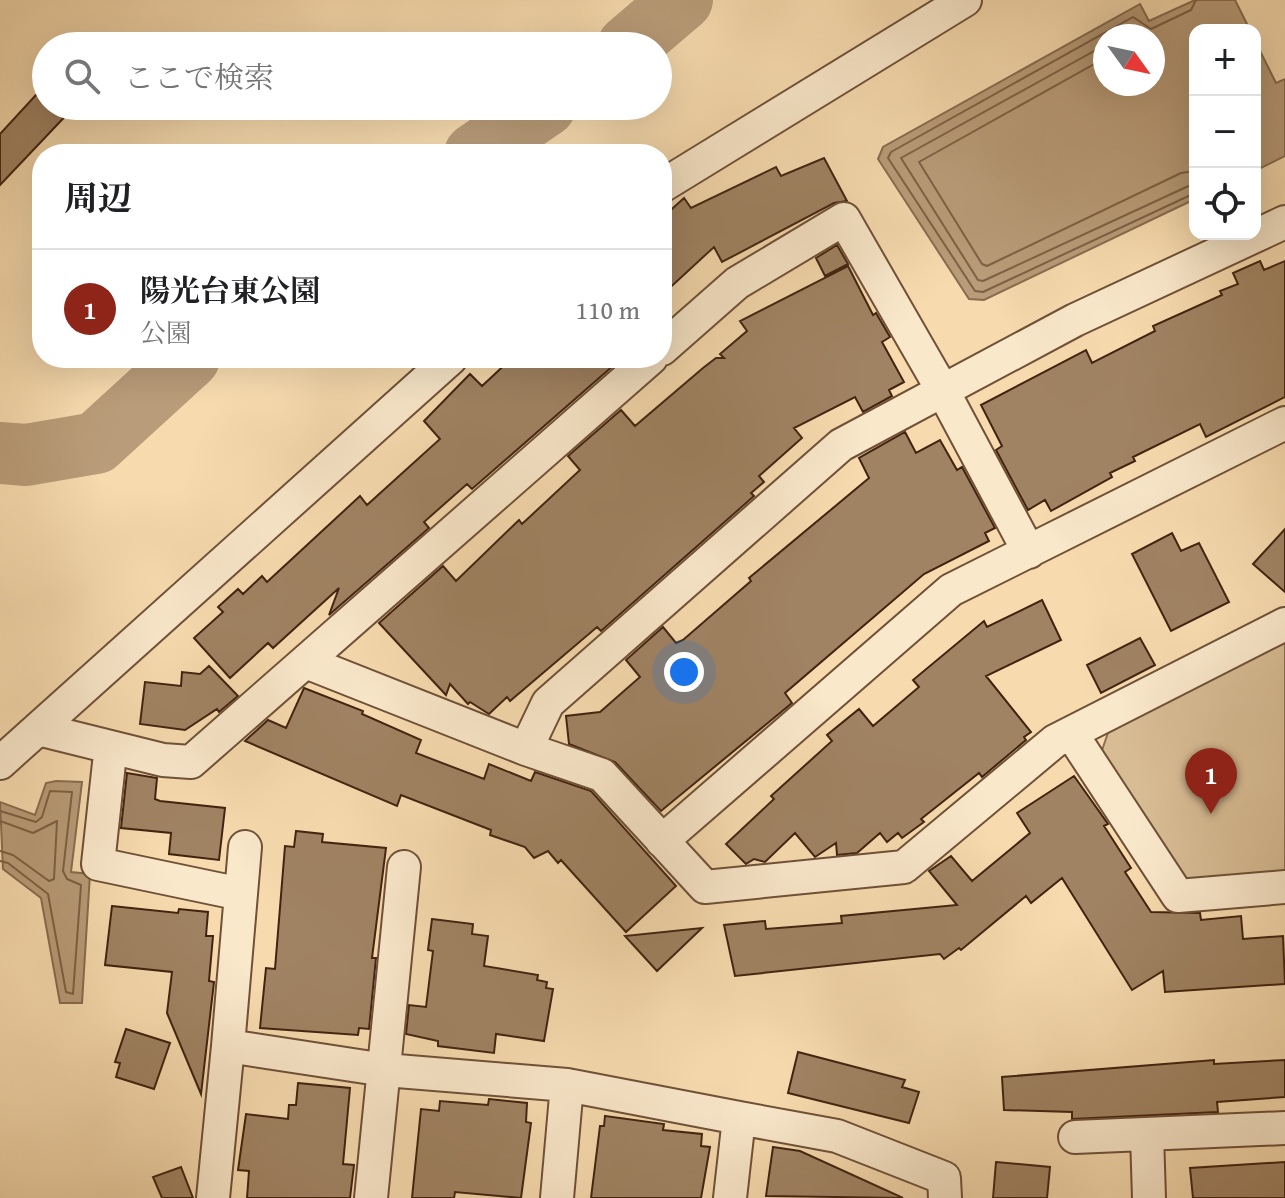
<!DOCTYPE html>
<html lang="ja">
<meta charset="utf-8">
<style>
body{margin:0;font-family:"Gentium Book Plus","Noto Serif JP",serif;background:#f6f6f6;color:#202124}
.controls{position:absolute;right:24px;top:24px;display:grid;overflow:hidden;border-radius:16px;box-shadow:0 8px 32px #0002}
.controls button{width:72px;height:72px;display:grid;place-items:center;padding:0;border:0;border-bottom:2px solid #e0e0e0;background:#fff;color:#202124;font:40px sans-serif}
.compass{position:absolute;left:1093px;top:24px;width:72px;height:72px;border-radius:50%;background:#fff;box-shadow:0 8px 32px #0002;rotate:123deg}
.you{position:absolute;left:684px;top:672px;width:28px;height:28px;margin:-20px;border:6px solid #fff;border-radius:50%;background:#1a73e8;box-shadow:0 0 0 12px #1a73e833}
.badge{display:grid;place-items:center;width:52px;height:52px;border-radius:50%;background:#8f2418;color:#fff;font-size:26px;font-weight:700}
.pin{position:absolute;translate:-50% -66px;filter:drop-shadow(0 2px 4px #0008)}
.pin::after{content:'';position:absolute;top:42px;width:28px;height:24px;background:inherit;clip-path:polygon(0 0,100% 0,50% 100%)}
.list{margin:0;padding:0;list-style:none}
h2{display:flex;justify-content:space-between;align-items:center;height:104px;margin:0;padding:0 32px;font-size:34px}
h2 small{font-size:26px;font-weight:400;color:#757577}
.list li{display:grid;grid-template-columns:52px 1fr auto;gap:24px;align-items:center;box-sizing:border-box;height:120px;padding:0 32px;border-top:2px solid #e0e0e0}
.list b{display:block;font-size:30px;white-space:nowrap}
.list p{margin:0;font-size:26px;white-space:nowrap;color:#757577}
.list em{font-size:26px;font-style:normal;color:#757577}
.icon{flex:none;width:44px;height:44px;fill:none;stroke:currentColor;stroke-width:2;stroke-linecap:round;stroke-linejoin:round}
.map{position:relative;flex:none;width:1285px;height:1198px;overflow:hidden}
.search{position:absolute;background:#fff;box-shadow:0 8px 32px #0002;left:32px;top:32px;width:640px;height:88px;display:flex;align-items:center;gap:20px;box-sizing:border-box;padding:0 28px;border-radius:44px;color:#757577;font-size:30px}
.panel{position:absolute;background:#fff;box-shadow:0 8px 32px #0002;left:32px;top:144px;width:640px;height:224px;border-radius:32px}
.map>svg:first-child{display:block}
.green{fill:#d8bc94;stroke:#8d7052;stroke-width:2}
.water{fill:#b99c79;stroke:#896c4f;stroke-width:2;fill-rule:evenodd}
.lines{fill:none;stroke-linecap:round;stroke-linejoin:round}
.shore{stroke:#7e6044;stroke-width:2}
.river{stroke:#b99c79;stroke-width:62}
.building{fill:#a08363;stroke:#422310;stroke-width:2}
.street-casing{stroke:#6f5138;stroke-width:36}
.street{stroke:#fae8cb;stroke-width:32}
</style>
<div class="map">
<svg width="1285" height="1198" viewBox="0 0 1285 1198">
<rect width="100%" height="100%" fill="#f7dbaf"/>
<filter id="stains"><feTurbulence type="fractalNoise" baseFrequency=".0025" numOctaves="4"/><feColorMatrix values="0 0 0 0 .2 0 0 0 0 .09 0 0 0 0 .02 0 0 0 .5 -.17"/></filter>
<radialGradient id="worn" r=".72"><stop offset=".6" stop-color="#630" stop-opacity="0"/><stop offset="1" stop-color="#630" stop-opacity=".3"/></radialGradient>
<path class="green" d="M1285 640V876L1195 884 1173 872 1100 756 1109 730Z"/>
<path class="water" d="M1195 0H1235L1250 30H1195V199L984 300 969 299 878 159 883 147 1140 4 1149 21ZM1153 36V84H1105V36Z
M1255 41 1276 83 1285 79V156L1255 171Z
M56 781 82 782 71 872 90 874 82 1003H60L41 898 3 869 0 802 35 815 46 783Z"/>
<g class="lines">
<path class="shore" d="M1105 45 901 158 978 280 983 281 1195 183
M1105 58 919 162 982 264 987 266 1181 173 1195 171
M1195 193 983 292 975 291 888 158 891 152 1133 17 1151 29 1191 10 1196 0
M0 811 36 822 42 817 50 791 72 792 63 871 67 879 81 885 73 994 66 992 48 894 8 863 0 861
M0 821 33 833 57 821 54 879 49 881 13 855 0 851"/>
<path class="river" d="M628 46 682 0
M475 154 545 106
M0 453 26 455 96 443 189 358"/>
</g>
<path class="building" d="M46 84V106H75L0 185V134Z
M824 158 847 201 834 203 722 262 714 247 662 295V218L684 198 691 208 776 167 781 176Z
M837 245 848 264 825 276 816 258Z
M1260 261 1264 270 1285 261V397L1206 437 1200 424 1133 457 1135 461 1110 473 1112 477 1051 511 1045 500 1028 510 996 450 1002 446 981 405 1086 350 1092 363 1155 331 1153 326 1222 295 1220 291 1238 284 1233 273Z
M848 266 873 315 876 313 890 337 882 342 904 382 889 390 892 396 863 412 855 397 794 428 802 438 759 476 764 482 751 493 754 496 601 631 597 627 510 701 507 697 489 714 470 702 468 704 450 684 446 695 379 623 443 566 456 581 519 520 522 524 580 470 568 456 621 410 635 426 703 368 716 358H724L720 354 747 331 740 321Z
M512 358H622L472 489 467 484 424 522 429 528 329 615 339 588 273 648 268 643 230 678 194 638 223 612 218 607 238 589 243 594 262 576 267 582 360 496 367 505 440 439 424 421 470 374 482 386Z
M905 432 916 453 940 440 957 470 962 467 995 528 985 533 989 541 924 574 785 693 792 703 661 811 615 762 569 744 566 716 600 712 640 677 626 660 663 627 676 643 683 640 751 581 749 578 869 478 859 458Z
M1285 529V592L1253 564Z
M1172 533 1181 551 1199 543 1229 602 1171 631 1132 554Z
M1042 600 1061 640 986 676 1031 732 1024 737 1026 740 982 777 979 773 921 819 924 822 902 838 898 833 887 842 880 833 857 853 837 855 836 843 815 857 795 833 765 862 754 859 746 864 726 844 774 799 771 796 832 741 827 735 859 709 873 726 919 687 913 680 984 621 987 627Z
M1140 638 1155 665 1101 693 1087 665Z
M209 666 238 696 219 712 217 709 185 730 140 724 145 682 181 686 182 672 200 674Z
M304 688 363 711 362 714 421 740 416 753 484 779 489 764 531 781 535 772 591 791 676 886 626 932 561 860 558 863 548 851 534 858 525 847 490 835 491 830 401 795 397 806 245 741 268 720 286 728Z
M127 773 157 778 155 799 160 801 225 808 219 860 169 854 171 833 121 828Z
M1074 776 1108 824 1104 826 1131 868 1125 872 1151 912 1200 913 1201 920 1241 916 1243 939 1283 936 1285 984 1165 992 1163 971 1132 990 1062 878 1031 903 1026 896 961 950 959 948 944 959 940 954 735 976 724 925 765 921 766 929 842 923 841 916 957 905 929 871 951 856 972 881 1030 833 1017 813Z
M296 831 323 834 322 842 386 848 372 958H376L369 1029 359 1028 358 1035 260 1028 266 968 275 969 285 846 294 847Z
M112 906 178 913 179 909 208 912 206 936H213L209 981 214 982 201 1094 167 1013 172 972 105 965Z
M432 919 473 924 472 934 488 936 484 966 538 975 537 980 547 982 546 988 553 989 544 1041 496 1034 494 1053 438 1046V1041L406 1034 409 1005 426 1007 433 951 428 950Z
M702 928 657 971 625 936Z
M126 1029 170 1043 154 1089 116 1077 120 1063 115 1062Z
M798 1052 905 1080 902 1087 919 1092 909 1123 788 1093Z
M1214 1060V1064L1285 1060V1097L1217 1102 1218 1112 1072 1119V1112L1004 1110 1002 1077Z
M298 1083 350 1088 343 1164 354 1165 350 1198H247L249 1171 238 1170 246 1114 288 1119 289 1105H296Z
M489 1099 527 1103 526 1122 531 1123 521 1198 455 1192 454 1198H412L421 1109 439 1111 440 1101 488 1105Z
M605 1116 664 1124 663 1130 702 1134 701 1146 710 1147 701 1198H591L600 1126H604Z
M773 1147 800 1151 903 1198 766 1196Z
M996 1162 1050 1167 1047 1198H993Z
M1285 1162V1198H1193L1190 1168Z
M181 1167 193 1198H162L153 1177Z"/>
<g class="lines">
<g class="street-casing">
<path id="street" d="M662 186 965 0
M662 349 737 283 844 219 943 391 1029 552
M306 662 526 749 602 775 705 887 904 867 1055 741 1285 624
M38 729 163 760 191 762 651 358
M1071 733 1178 896 1285 887
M526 749 548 703 841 445 1075 320 1285 222
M0 763 451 358
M109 763 98 864 241 894
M662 841 951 590 1285 423
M228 1046 245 847
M1147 1135 1149 1198
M1075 1137 1285 1128
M213 1198 228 1046 385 1070 567 1085 739 1118
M371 1198 404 867
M557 1198 567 1085
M730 1198 739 1118 837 1136 944 1178 945 1198"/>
</g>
<use href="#street" class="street"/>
</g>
<rect width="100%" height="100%" filter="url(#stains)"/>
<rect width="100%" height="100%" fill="url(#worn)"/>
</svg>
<div class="controls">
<button>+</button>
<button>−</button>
<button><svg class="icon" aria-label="locate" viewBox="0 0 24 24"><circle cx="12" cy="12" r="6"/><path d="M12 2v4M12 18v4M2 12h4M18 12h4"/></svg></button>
</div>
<svg class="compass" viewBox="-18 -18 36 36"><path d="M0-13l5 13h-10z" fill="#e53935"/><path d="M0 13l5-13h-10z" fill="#757577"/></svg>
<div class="you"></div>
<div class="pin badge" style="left:1211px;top:814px">1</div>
<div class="search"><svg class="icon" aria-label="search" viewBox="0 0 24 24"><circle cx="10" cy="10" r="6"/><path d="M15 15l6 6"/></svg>ここで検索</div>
<section class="panel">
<h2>周辺<small></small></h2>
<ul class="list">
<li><span class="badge">1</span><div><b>陽光台東公園</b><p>公園</p></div><em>110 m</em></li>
</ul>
</section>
</div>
